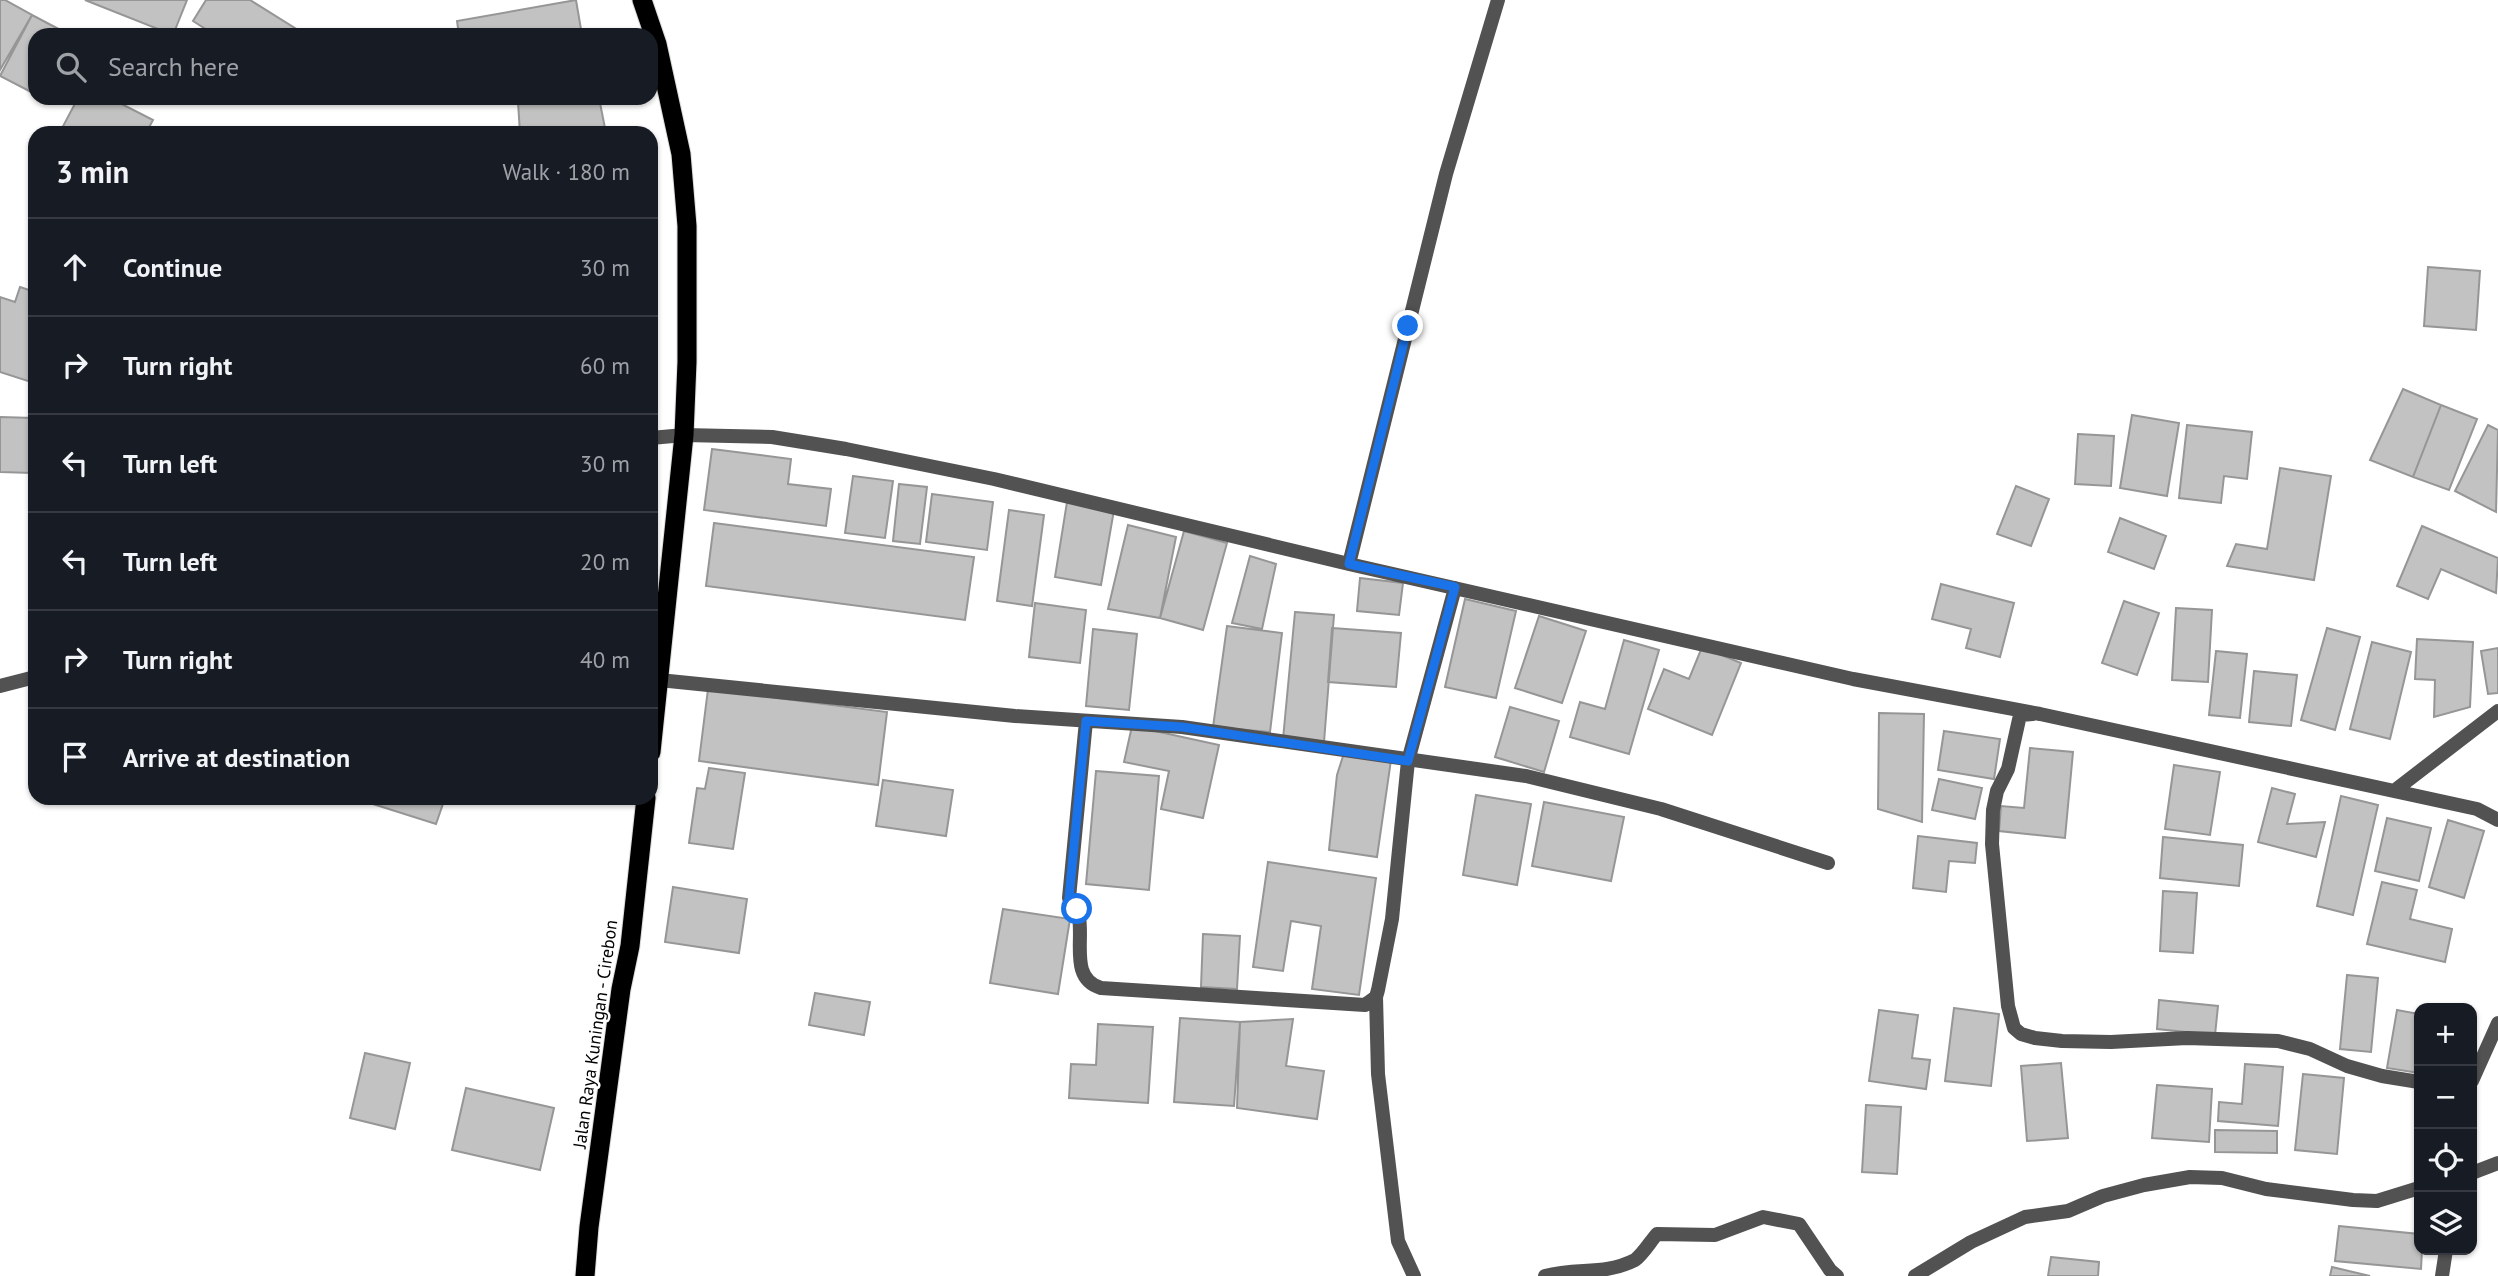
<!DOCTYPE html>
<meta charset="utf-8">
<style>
body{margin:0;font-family:"PT Sans",sans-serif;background:#20242c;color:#f1f3f6}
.controls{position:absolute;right:21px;bottom:21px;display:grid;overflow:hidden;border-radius:14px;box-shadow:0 2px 5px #0004}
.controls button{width:63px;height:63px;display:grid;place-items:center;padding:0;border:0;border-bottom:2px solid #363941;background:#171b24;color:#f1f3f6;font:35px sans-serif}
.stop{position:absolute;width:21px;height:21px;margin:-16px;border:5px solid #1a73e8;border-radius:50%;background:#fff}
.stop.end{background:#1a73e8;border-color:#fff;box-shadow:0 2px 7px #0008}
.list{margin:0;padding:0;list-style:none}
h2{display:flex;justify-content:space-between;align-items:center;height:91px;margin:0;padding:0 28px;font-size:30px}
h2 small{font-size:23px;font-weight:400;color:#9ea1a6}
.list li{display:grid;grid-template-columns:46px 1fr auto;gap:21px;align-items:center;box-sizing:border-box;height:98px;padding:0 28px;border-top:2px solid #363941}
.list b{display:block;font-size:26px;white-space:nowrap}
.list em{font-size:23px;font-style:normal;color:#9ea1a6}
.icon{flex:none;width:38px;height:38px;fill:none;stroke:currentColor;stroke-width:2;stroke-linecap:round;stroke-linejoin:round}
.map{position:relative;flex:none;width:2498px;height:1276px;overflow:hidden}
.search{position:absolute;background:#171b24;box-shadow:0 2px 5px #0004;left:28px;top:28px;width:630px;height:77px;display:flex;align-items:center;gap:18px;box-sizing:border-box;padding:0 24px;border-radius:21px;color:#9ea1a6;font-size:26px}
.panel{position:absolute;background:#171b24;box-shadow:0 2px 5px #0004;left:28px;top:126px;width:630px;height:679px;border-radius:21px}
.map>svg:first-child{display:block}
.building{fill:#c2c2c2;stroke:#969696;stroke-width:2}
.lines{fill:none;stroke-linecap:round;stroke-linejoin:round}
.trunk-casing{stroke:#dbdbdb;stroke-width:21}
.minor{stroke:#525252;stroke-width:14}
.trunk{stroke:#000;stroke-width:19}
.route{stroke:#1a73e8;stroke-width:9}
.labels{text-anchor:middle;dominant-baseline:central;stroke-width:5;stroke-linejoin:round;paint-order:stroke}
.street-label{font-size:18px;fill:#000;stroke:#fff}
</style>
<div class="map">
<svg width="2498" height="1276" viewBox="0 0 2498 1276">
<rect width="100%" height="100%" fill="#fff"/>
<path class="building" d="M0 0H5L32 15 0 70Z
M85 0H187L173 35Z
M206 0H250L306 35H215L193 21Z
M576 0 582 35H459L457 21Z
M32 15 70 35H35V94L0 76Z
M78 98H110L153 120 146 133H67L61 130Z
M539 98H599L606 133H520L518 102Z
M2428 267 2480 271 2476 330 2424 326Z
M20 287 35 292 34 383 0 372V297L15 302Z
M2403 389 2441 405 2413 477 2370 460Z
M2441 405 2477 419 2449 490 2413 477Z
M2132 415 2179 423 2167 496 2120 488Z
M0 417 34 418 32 473 0 472Z
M2187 425 2252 432 2247 479 2224 476 2221 503 2179 498Z
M2488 425 2498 430 2496 512 2455 491Z
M2078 434 2114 436 2111 486 2075 484Z
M712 449 791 459 788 484 831 489 826 526 704 510Z
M2280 468 2331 476 2314 580 2227 566 2236 544 2267 549Z
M853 476 893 481 885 538 845 533Z
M899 484 927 487 920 544 893 541Z
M2016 486 2049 499 2031 546 1997 534Z
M932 494 993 502 987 550 926 542Z
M1067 502 1114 510 1101 585 1055 577Z
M1009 510 1044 515 1032 606 997 601Z
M2120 518 2166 536 2154 569 2108 552Z
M714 523 974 557 965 620 706 586Z
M1128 525 1176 537 1160 618 1108 609Z
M2422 526 2498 558 2496 593 2441 569 2428 599 2397 586Z
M1184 531 1227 543 1203 630 1160 618Z
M1250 556 1276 564 1262 629 1232 623Z
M1360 578 1403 583 1399 615 1357 611Z
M1941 584 2014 603 2000 657 1966 648 1971 629 1932 619Z
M1465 599 1516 611 1496 698 1445 687Z
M2124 601 2159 613 2137 675 2102 663Z
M1035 603 1086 610 1080 663 1029 657Z
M2176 608 2212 610 2208 682 2172 680Z
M1295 612 1334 615 1324 742 1283 739Z
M1539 616 1586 631 1562 703 1515 688Z
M1227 626 1282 633 1270 732 1213 727Z
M1332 628 1401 633 1396 687 1328 682Z
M2327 628 2360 637 2335 730 2301 720Z
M1093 629 1137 634 1129 710 1086 706Z
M2417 639 2473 642 2470 707 2434 717 2435 680 2415 679Z
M1624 640 1659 650 1629 754 1570 737 1580 702 1605 709Z
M2372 642 2411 652 2390 739 2350 729Z
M1702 647 1741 663 1712 735 1648 709 1664 669 1689 679Z
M2498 648V693L2488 694 2481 651Z
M2216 651 2247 654 2240 718 2209 715Z
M2254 671 2297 675 2291 726 2249 722Z
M708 689 887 712 878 785 699 761Z
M1510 707 1559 721 1544 772 1495 757Z
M1879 713 1924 714 1922 822 1878 809Z
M1132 726 1219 745 1203 818 1161 809 1169 771 1124 762Z
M1944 731 2000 739 1994 779 1938 770Z
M2030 748 2073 752 2065 838 1999 831 2001 806 2024 808Z
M1344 753 1391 760 1377 857 1329 850 1337 775Z
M2174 765 2220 772 2210 835 2165 829Z
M709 768 745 773 733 849 689 843 697 788 705 789Z
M1096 771 1159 776 1149 890 1086 884Z
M1939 779 1982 788 1975 819 1932 810Z
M883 780 953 790 946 836 876 826Z
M2272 788 2295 794 2287 824 2325 822 2316 857 2258 842Z
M1476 795 1531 804 1517 885 1463 875Z
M2341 796 2378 805 2353 915 2317 906Z
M374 798H445L436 824 373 804Z
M1544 802 1624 817 1611 881 1532 866Z
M2387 818 2431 828 2419 881 2375 871Z
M2448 820 2484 831 2464 898 2429 887Z
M1918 836 1977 843 1975 863 1949 861 1946 892 1913 888Z
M2163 837 2243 845 2239 886 2160 878Z
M1268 862 1376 878 1359 995 1312 989 1321 926 1291 921 1283 971 1253 967Z
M2382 882 2417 890 2410 919 2452 929 2445 962 2367 944Z
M673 887 747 899 739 953 665 942Z
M2163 891 2197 893 2193 953 2160 951Z
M1003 909 1070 919 1058 994 990 983Z
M1203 934 1240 936 1237 989 1201 987Z
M2347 975 2378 978 2371 1052 2340 1049Z
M815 993 870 1002 864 1035 809 1025Z
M2159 1000 2218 1006 2215 1035 2157 1029Z
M1954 1008 1999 1014 1991 1086 1945 1081Z
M1879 1010 1918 1015 1912 1058 1930 1060 1926 1089 1869 1081Z
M2397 1010 2419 1014V1073L2387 1068Z
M1180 1018 1240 1022 1234 1106 1174 1102Z
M1293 1019 1286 1066 1324 1071 1317 1119 1237 1108 1240 1022Z
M1098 1024 1153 1027 1148 1103 1069 1098 1071 1064 1096 1065Z
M365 1053 410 1063 395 1129 350 1118Z
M2061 1063 2068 1138 2027 1141 2021 1066Z
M2245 1064 2283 1067 2278 1126 2218 1121 2219 1102 2242 1104Z
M2303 1074 2344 1078 2337 1154 2295 1150Z
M2157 1085 2212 1089 2209 1142 2152 1138Z
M466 1088 554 1108 540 1170 452 1150Z
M1866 1105 1901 1107 1897 1174 1862 1172Z
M2215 1130 2277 1131V1153L2215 1152Z
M2339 1226 2419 1234V1250H2422L2421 1269 2335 1261Z
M2051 1257 2099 1262 2098 1276H2048Z
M2332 1267 2370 1276H2330Z"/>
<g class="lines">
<g class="trunk-casing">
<path id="trunk" d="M642 0 657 44 681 154 687 226V362L684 435 651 752
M585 1276 589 1227 621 989 630 946 646 798"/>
</g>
<path class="minor" d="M651 438 684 435 772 437 846 449 994 479 1349 564 1853 679 2040 714 2477 809 2498 820
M1349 564 1446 174 1498 0
M659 680 1015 716 1182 727 1526 776 1661 809 1828 863
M0 686 35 677
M2033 714 2020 715 2008 769 1997 791 1993 810 1992 844 2008 1006 2014 1028 2021 1034 2035 1038 2062 1041 2111 1042 2187 1038 2278 1041 2310 1049 2347 1066 2382 1076 2419 1082
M1086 721 1069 898C1095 919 1061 976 1101 988L1365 1005 1376 997 1378 990 1392 919 1408 761 1455 588
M2394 791 2498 711
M1376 997 1378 1074 1398 1241 1414 1276
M2472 1081 2498 1023
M2472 1173 2498 1163
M1545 1276C1579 1267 1603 1276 1635 1260 1643 1254 1650 1242 1657 1234L1715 1235 1763 1217 1799 1224 1830 1270 1837 1276
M1915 1276 1971 1242 2025 1217 2068 1211 2103 1196 2144 1185 2190 1177 2222 1178 2266 1189 2353 1200 2377 1201 2419 1188
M2442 1276 2446 1250"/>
<use href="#trunk" class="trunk"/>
</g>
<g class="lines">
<path class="route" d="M1077 909 1069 898 1086 721 1182 727 1408 761 1455 587 1349 564 1408 326"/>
</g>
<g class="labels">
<g class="street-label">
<text transform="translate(595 1034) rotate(-82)">Jalan Raya Kuningan - Cirebon</text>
</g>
</g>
</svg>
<div class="controls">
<button>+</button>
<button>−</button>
<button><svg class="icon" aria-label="locate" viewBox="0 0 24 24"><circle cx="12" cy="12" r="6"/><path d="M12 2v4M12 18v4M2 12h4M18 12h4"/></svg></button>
<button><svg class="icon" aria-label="layers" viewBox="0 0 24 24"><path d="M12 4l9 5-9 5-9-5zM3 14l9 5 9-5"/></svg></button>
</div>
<div class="stop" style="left:1077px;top:909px"></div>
<div class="stop end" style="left:1408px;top:326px"></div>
<div class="search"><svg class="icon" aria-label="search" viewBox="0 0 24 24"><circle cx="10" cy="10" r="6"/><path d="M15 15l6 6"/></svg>Search here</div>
<section class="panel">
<h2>3 min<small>Walk · 180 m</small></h2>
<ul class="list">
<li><svg class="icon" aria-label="ahead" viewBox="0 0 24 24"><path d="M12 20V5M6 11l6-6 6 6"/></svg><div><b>Continue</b></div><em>30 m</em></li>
<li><svg class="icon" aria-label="right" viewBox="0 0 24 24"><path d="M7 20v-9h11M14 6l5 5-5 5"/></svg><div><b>Turn right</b></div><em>60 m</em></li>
<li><svg class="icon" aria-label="left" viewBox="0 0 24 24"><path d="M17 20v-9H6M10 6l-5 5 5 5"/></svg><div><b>Turn left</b></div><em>30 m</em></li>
<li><svg class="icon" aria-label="left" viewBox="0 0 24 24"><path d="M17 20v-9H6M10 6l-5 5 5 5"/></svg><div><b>Turn left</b></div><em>20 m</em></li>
<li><svg class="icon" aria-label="right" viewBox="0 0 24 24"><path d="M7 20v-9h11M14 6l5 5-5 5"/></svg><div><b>Turn right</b></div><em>40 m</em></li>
<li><svg class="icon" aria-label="arrive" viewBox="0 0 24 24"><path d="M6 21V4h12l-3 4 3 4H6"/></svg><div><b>Arrive at destination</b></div></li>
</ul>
</section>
</div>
